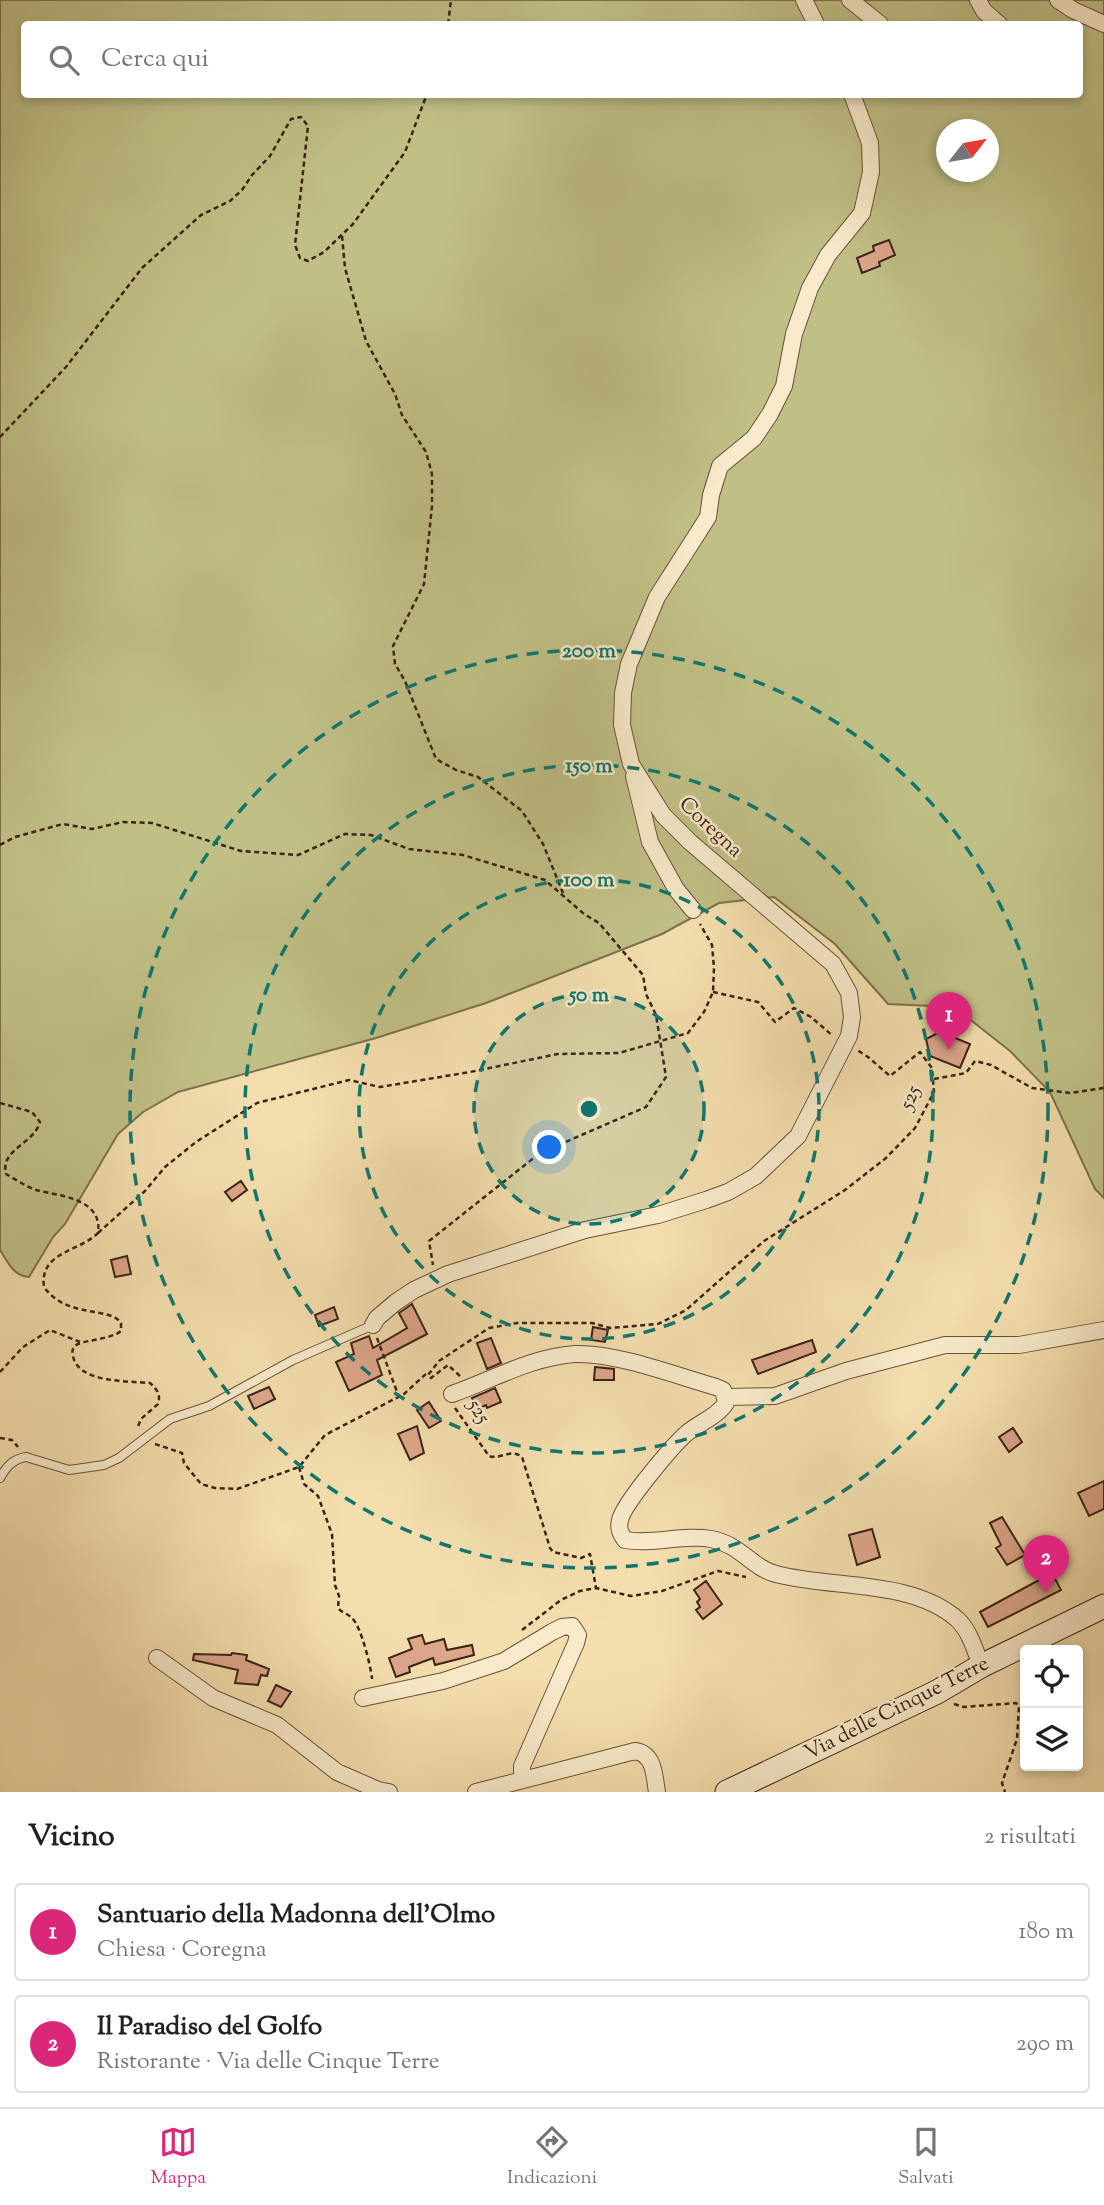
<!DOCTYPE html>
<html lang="it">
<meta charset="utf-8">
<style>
body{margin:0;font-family:"Sorts Mill Goudy",serif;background:#f2f2f2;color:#202124}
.controls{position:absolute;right:21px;bottom:21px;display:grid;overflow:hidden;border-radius:7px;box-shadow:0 4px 10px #0003}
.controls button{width:63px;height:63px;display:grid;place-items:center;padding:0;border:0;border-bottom:2px solid #e0e0e0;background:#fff;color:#202124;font:35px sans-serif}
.compass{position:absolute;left:936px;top:119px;width:63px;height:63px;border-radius:50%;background:#fff;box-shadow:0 4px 10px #0003;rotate:59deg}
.you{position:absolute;left:550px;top:1148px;width:24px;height:24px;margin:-18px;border:5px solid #fff;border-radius:50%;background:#1a73e8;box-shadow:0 0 0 10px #1a73e833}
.badge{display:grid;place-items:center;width:46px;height:46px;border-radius:50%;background:#db2777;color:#fff;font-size:23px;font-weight:700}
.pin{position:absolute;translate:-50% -58px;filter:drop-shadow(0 2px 4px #0008)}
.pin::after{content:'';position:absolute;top:37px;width:24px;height:21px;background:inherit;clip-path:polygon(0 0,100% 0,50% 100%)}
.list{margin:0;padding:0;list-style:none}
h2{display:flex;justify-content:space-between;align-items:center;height:91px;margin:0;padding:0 28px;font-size:30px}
h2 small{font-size:23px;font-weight:400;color:#757577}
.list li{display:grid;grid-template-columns:46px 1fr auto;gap:21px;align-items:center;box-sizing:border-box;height:98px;margin:0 14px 14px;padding:0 14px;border:2px solid #e0e0e0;border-radius:7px}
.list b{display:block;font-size:26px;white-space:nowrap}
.list p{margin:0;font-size:23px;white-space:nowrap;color:#757577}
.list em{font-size:23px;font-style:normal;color:#757577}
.icon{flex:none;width:38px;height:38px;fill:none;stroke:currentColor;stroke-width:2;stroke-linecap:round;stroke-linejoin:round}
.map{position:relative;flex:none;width:1104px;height:1792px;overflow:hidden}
.search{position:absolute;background:#fff;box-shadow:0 4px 10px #0003;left:21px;right:21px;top:21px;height:77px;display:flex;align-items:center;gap:18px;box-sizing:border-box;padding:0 24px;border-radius:7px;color:#757577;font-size:26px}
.sheet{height:315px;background:#fff}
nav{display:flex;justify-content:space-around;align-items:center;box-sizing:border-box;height:98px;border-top:2px solid #e0e0e0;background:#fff;font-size:19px;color:#757577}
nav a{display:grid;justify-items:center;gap:4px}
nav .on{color:#db2777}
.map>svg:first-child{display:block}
.green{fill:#c0c086;stroke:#7e714e;stroke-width:2;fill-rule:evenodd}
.building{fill:#dda68b;stroke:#3b2217;stroke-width:2}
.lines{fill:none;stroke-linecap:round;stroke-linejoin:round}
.service-casing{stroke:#69513c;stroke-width:10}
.minor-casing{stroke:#69513c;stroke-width:18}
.secondary-casing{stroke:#3b2217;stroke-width:25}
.path{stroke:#3b2217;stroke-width:2.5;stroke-dasharray:5 3.5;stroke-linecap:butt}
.service{stroke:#f8eaca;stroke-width:8}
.minor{stroke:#f8eaca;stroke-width:16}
.secondary{stroke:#f8eaca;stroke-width:23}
.ring{fill:none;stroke:#0f766e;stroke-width:3.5;stroke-dasharray:12 9}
.labels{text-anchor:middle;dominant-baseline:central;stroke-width:5;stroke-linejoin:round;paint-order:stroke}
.street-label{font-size:21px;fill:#3b2217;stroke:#f8eaca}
.centre{fill:#0f766e;stroke:#f8eaca;stroke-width:3.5}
.ring-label{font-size:21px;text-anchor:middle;font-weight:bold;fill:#0f766e;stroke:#f8eaca;stroke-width:5;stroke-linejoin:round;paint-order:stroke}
</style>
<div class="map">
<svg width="1104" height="1792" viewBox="0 0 1104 1792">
<rect width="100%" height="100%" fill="#f4dead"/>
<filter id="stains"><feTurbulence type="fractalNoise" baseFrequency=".00286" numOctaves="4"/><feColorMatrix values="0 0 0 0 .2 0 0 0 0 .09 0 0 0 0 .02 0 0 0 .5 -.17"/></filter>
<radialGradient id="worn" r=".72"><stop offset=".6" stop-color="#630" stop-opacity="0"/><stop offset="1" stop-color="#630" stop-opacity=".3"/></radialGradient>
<path class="green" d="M0 0H1104V1198L1095 1189 1050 1092 1010 1051 963 1014 931 1006 888 1004 835 944 774 897 719 903 662 934 486 1003 376 1038 178 1092 143 1112 118 1134 65 1224 53 1237 29 1277C13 1276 8 1262 0 1250ZM24 24H1080V94H24ZM946 130H988V172H946Z"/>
<path class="building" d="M889 240 895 255 879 262 880 266 862 273 857 258 874 251 873 246Z
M938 1031 970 1044 960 1068 930 1056 926 1039 936 1034Z
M241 1181 247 1190 232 1201 225 1192Z
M127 1256 131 1274 115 1277 111 1260Z
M412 1304 427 1334 377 1360 382 1375 349 1391 336 1362 354 1354 351 1343 369 1336 373 1348 407 1328 399 1313Z
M334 1307 338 1319 319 1326 315 1315Z
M593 1327 608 1330 605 1342 591 1340Z
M491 1338 501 1363 487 1369 477 1343Z
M812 1340 816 1352 758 1374 752 1360Z
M595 1367 614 1369V1380H594Z
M269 1387 275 1399 254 1409 248 1396Z
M495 1388 501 1402 487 1408 486 1405 477 1409 472 1398Z
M429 1402 441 1421 429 1428 417 1410Z
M417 1426 424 1453 410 1460 398 1434Z
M1013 1428 1022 1442 1009 1452 999 1437Z
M1104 1481V1509L1089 1516 1078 1493Z
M1002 1517 1025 1555 1007 1565 996 1548 1001 1545 990 1523Z
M872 1529 880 1557 857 1565 849 1535Z
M1052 1573 1061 1590 988 1627 980 1612Z
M706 1581 722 1604 703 1619 696 1610 700 1607 697 1602 700 1599 694 1590Z
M422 1635 425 1644 444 1639 447 1650 472 1645 474 1655 435 1665 433 1658 409 1667 410 1672 396 1677 389 1658 412 1649 408 1639Z
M232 1653 247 1655 246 1660 269 1669 267 1676 261 1675 258 1685 235 1683 238 1670 193 1660 194 1654 231 1655Z
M276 1685 291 1692 281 1707 268 1701Z"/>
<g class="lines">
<g class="service-casing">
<path id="service" d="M0 1478C6 1467 13 1459 26 1457L69 1470 104 1465 119 1458 170 1419 209 1406 293 1360 373 1325"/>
</g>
<g class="minor-casing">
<path id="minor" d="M804 0 816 24
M850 0 880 24
M978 0 984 11 999 24
M1058 0 1073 10 1104 24
M634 776 650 842 676 889 693 910
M373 1325 377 1318 396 1302 414 1290 448 1274 585 1230 658 1215 706 1200 728 1192 756 1176 798 1136 849 1036 852 1017 849 993 833 964 690 842 663 815 631 764 622 725 623 693 629 664 657 597 708 517 711 495 720 466 754 438 770 414 784 386 794 334 810 288 828 255 862 213 871 172 870 143 852 94
M452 1394C492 1380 531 1357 575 1354 614 1352 677 1376 716 1387L723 1390 726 1403C717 1417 700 1422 687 1433 673 1445 624 1503 620 1520 618 1528 620 1533 625 1540 653 1545 683 1534 711 1539 740 1544 752 1568 776 1574 832 1589 911 1579 957 1619 970 1631 975 1650 981 1666
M726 1397 775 1396 846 1371 945 1345H1019L1104 1330
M157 1658 213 1698 277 1725 337 1772 378 1790 389 1792
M363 1698 443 1681 504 1661 552 1632 562 1627 572 1626 578 1635 576 1643 522 1766V1772L527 1779 635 1751C655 1754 654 1776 657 1792
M476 1792 527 1779"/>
</g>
<g class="secondary-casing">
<path id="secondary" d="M727 1792 937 1692 981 1666 1104 1606"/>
</g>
<path class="path" d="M448 24 451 0
M342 236 345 268 366 341 395 394 402 415 426 452 432 474V506L424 584 393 646 395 664 405 681 436 759 456 770 478 777 522 811 543 844 563 893
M0 437 66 367 142 268 201 215 230 201 242 190 252 175 270 156 291 119 301 117 308 126 295 245 300 258 308 261 324 252 353 224 405 152 427 94
M0 845 15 837 63 824 92 829 123 822 152 823 241 851 298 855 345 834 371 835 409 849 463 855 545 880 584 914 599 923 643 975 646 994 656 1015 666 1077 646 1107 540 1153 429 1241 433 1265
M713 992 758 1002 775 1022 794 1008 811 1017 833 1036
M934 1079 966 1073 975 1061 991 1065 1032 1088 1070 1093 1104 1088
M0 1103 32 1112 40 1122C34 1144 0 1149 6 1174 15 1179 25 1186 36 1190 59 1196 103 1198 98 1233 79 1252 39 1252 44 1287 67 1319 110 1306 121 1323V1331C110 1340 80 1340 75 1346 72 1349 72 1352 73 1356 78 1383 128 1381 150 1383 157 1389 161 1395 158 1404L141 1419 137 1429
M98 1233 145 1191 165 1167 196 1142 257 1103 349 1080 380 1087 470 1072 558 1054 619 1053 688 1033 704 1012 713 992 714 968 712 945 700 924
M377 1338 399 1397
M0 1372 23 1347 50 1330 80 1342
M460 1376 448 1365 431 1378 428 1375 439 1361 489 1328 517 1323H592L610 1328 658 1324 686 1310 764 1241 845 1190 886 1158 915 1128 934 1092 932 1068 920 1052 890 1076 868 1057 857 1050
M455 1408 489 1456C500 1460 511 1448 522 1457L550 1548 553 1552 581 1558 590 1554 596 1588
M0 1438 12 1440 18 1447
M155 1444 182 1453 184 1463 201 1484 215 1488 237 1489 299 1467 325 1435 404 1394 428 1372
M299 1467 304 1484 318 1496 332 1534 335 1585 339 1596 338 1608C342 1613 347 1613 352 1618 361 1626 371 1667 372 1679
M522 1630 561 1600 580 1591 596 1588 631 1596 662 1591 718 1571 746 1577
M954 1704 964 1707 1016 1703 1019 1707 1017 1739 1002 1783 1005 1792"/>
<use href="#service" class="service"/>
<use href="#minor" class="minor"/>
<use href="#secondary" class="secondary"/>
</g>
<circle cx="589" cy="1109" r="115" fill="#0f766e" fill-opacity=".12"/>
<g class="ring">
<circle cx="589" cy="1109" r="115"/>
<circle cx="589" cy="1109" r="230"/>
<circle cx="589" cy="1109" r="344"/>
<circle cx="589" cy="1109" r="459"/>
</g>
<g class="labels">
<g class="street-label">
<text transform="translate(710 828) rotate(43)">Coregna</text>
<text transform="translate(911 1098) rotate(-66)">525</text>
<text transform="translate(478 1412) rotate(59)">525</text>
<text transform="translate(897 1709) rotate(-27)">Via delle Cinque Terre</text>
</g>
</g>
<circle cx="589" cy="1109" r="10" class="centre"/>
<g class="ring-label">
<text x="589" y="657">200 m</text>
<text x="589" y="772">150 m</text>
<text x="589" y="886">100 m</text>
<text x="589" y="1001">50 m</text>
</g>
<rect width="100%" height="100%" filter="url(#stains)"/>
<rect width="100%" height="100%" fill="url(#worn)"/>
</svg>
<div class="controls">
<button><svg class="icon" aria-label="locate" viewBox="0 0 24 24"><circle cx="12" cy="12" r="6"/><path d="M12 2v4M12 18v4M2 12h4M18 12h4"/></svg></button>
<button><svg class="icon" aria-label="layers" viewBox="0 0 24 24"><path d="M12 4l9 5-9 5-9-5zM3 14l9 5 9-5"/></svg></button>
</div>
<svg class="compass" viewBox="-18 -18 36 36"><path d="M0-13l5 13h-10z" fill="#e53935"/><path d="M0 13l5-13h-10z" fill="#757577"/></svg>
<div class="you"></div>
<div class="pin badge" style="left:949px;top:1050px">1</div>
<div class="pin badge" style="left:1046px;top:1593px">2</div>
<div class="search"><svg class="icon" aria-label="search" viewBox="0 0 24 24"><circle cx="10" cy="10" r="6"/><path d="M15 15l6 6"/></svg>Cerca qui</div>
</div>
<section class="sheet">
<h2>Vicino<small>2 risultati</small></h2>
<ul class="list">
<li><span class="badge">1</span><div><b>Santuario della Madonna dell'Olmo</b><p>Chiesa · Coregna</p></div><em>180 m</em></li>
<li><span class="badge">2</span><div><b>Il Paradiso del Golfo</b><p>Ristorante · Via delle Cinque Terre</p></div><em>290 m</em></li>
</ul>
</section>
<nav>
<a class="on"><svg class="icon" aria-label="map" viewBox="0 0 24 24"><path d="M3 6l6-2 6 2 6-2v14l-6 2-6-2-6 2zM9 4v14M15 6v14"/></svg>Mappa</a>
<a><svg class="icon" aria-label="directions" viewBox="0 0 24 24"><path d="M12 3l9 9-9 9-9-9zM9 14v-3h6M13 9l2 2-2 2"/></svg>Indicazioni</a>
<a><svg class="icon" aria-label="saved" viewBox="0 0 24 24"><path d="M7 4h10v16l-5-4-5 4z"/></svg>Salvati</a>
</nav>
